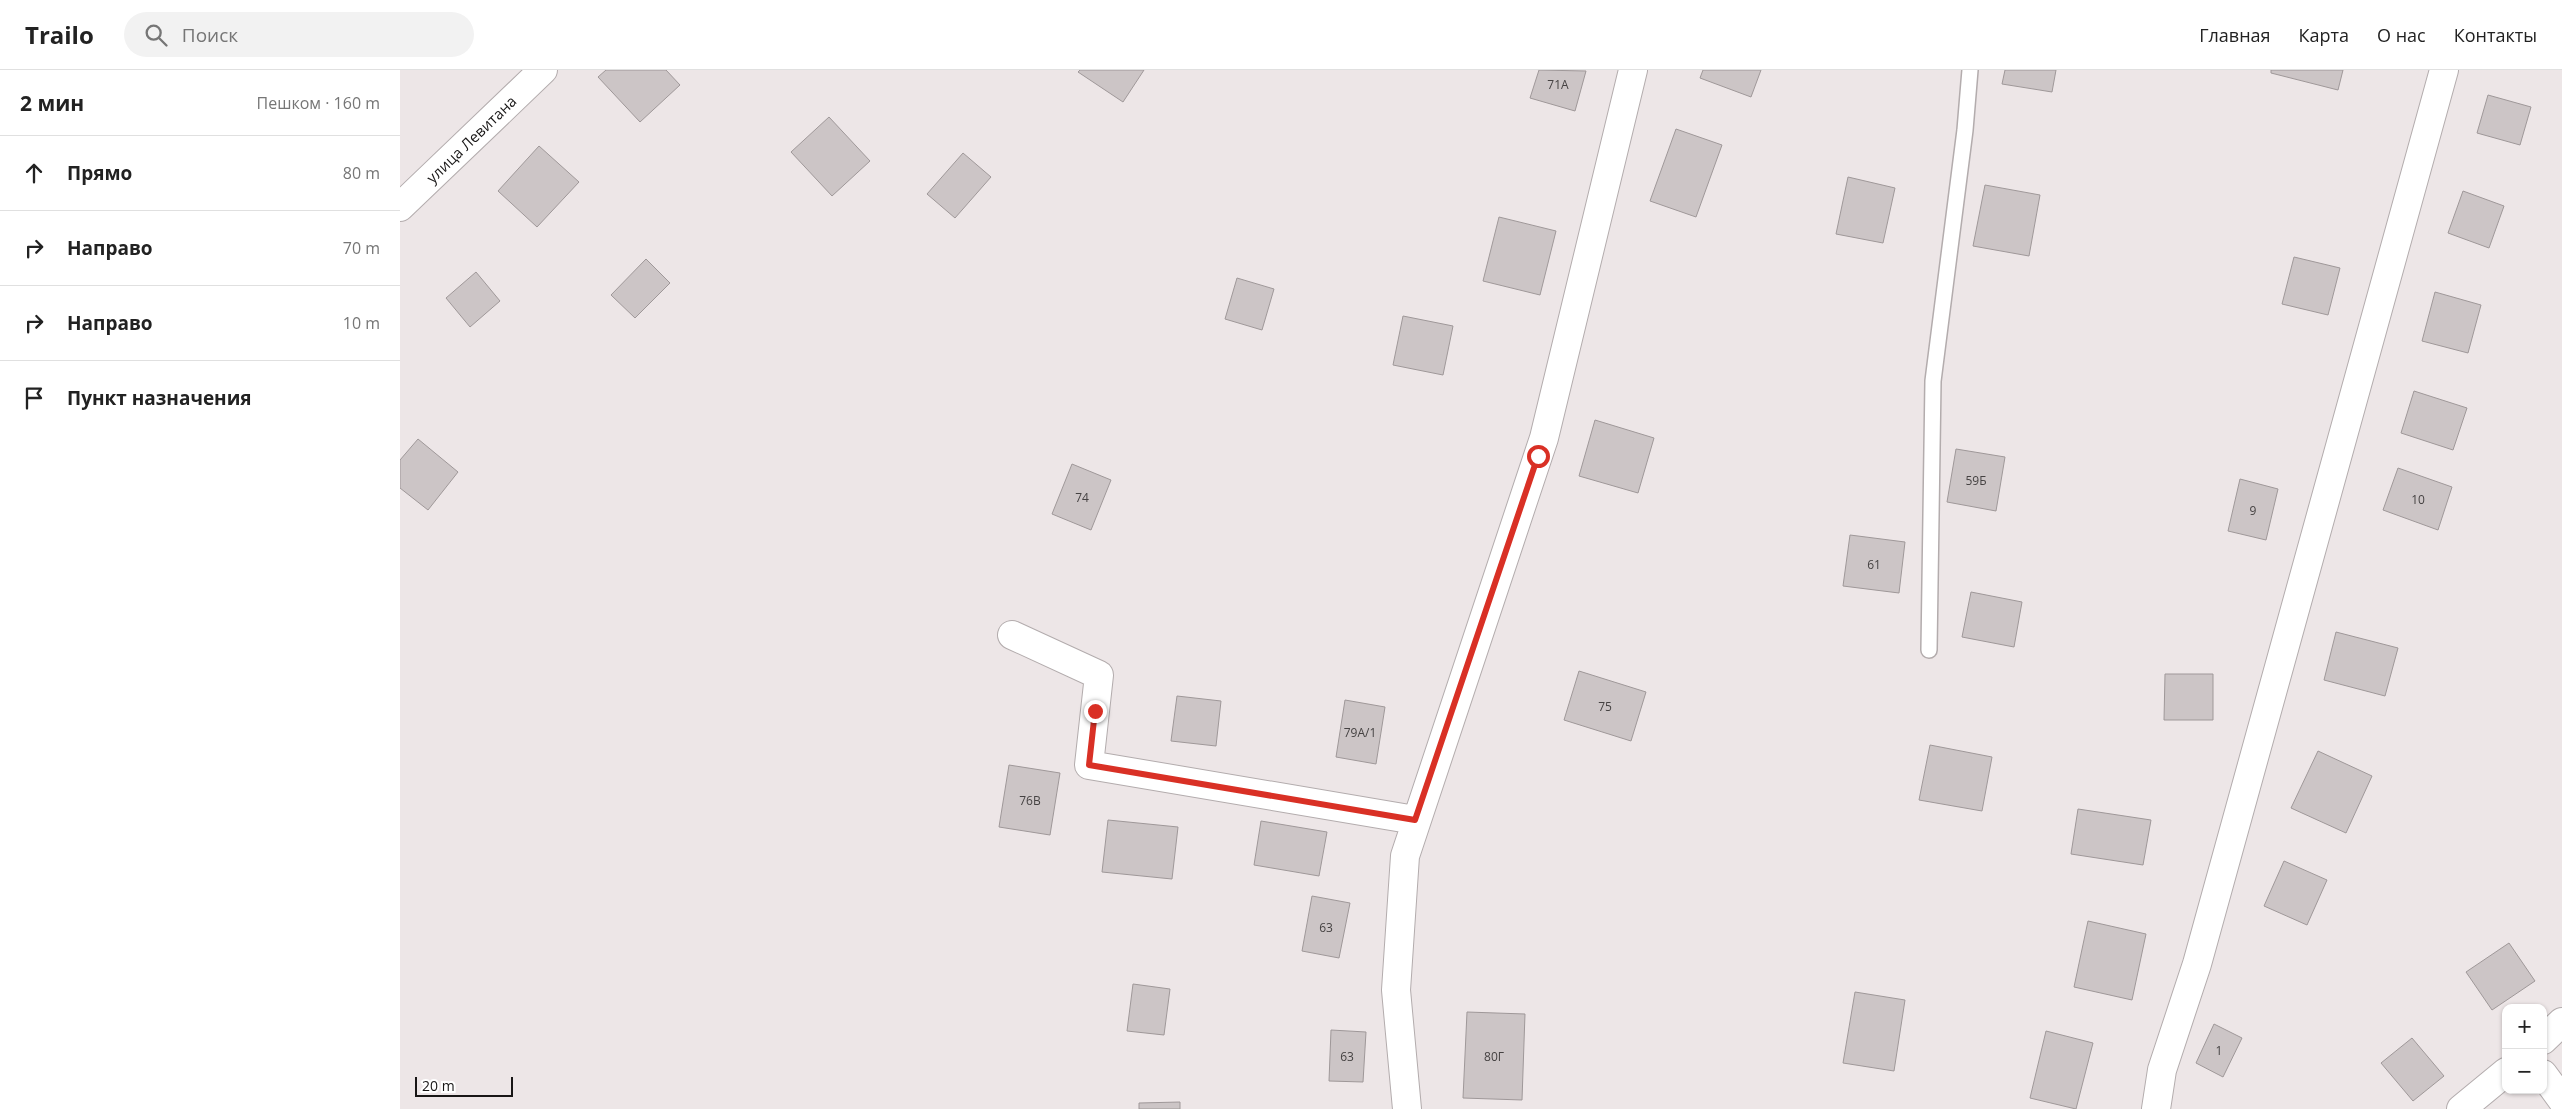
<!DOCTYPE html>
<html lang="ru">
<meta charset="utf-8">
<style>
body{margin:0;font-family:"Open Sans",sans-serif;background:#f2f2f2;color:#222}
.controls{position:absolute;right:15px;bottom:15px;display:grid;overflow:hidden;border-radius:10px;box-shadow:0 1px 4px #0004}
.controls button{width:45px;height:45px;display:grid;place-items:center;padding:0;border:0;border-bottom:1px solid #e0e0e0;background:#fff;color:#222;font:25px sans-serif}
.scale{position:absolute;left:15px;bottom:12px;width:98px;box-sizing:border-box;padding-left:5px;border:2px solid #181616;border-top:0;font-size:14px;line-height:18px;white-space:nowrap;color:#181616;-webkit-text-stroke:4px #fff;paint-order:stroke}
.stop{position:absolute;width:15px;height:15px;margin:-11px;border:4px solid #d93025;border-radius:50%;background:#fff}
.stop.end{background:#d93025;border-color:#fff;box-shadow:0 1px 5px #0008}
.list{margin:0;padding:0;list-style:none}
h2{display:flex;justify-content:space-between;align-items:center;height:65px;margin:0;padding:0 20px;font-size:21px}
h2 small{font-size:16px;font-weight:400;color:#767676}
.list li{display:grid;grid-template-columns:32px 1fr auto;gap:15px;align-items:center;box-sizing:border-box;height:75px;padding:0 20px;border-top:1px solid #e0e0e0}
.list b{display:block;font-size:19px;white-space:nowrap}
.list em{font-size:16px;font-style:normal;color:#767676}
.icon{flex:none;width:28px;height:28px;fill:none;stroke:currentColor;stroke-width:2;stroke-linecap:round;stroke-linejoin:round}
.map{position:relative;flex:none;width:2162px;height:1039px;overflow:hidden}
header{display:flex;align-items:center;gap:30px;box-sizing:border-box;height:70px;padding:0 25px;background:#fff;border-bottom:1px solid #e0e0e0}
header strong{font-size:24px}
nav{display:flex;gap:28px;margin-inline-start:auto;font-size:18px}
.search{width:350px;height:45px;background:#f2f2f2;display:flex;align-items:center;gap:12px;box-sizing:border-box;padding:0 18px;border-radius:28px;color:#767676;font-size:19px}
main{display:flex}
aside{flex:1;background:#fff}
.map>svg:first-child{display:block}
.building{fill:#ccc5c6;stroke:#9f9899}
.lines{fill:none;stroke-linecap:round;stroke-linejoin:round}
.lane-casing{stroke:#b3acad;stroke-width:18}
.street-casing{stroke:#b3acad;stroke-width:30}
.lane{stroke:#fff;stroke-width:15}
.street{stroke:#fff;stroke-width:28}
.route{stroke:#d93025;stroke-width:6}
.labels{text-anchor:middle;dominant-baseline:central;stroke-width:4;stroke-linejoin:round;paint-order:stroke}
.number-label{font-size:12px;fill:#454242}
.street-label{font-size:15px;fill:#181616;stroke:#fff}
</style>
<header>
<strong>Trailo</strong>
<div class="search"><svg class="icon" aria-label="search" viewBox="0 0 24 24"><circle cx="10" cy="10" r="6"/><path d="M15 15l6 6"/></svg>Поиск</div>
<nav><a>Главная</a><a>Карта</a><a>О нас</a><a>Контакты</a></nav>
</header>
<main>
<aside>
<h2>2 мин<small>Пешком · 160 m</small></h2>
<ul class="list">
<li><svg class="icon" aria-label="ahead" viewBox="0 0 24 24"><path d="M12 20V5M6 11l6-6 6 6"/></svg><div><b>Прямо</b></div><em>80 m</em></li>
<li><svg class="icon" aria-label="right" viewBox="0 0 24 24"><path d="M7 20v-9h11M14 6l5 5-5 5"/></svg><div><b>Направо</b></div><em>70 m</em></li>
<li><svg class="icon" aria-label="right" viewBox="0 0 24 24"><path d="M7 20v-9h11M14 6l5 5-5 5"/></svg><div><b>Направо</b></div><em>10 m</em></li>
<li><svg class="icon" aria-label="arrive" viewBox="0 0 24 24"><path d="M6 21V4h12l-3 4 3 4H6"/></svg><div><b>Пункт назначения</b></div></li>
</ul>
</aside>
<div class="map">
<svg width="2162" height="1039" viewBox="0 0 2162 1039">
<rect width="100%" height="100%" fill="#ede6e7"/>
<path class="building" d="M206 0H266L280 15 240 52 198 7Z
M680 0H744L723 32 678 2Z
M1139 0 1186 1 1175 41 1130 28Z
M1303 0H1361L1351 27 1300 8Z
M1605 0H1656L1652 22 1602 14Z
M1871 0H1943L1938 20 1871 3Z
M2088 25 2131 37 2120 75 2077 63Z
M429 47 470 91 432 126 391 82Z
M1276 59 1322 75 1296 147 1250 131Z
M139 76 179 112 137 157 98 121Z
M563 83 591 107 555 148 527 124Z
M1448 107 1495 118 1483 173 1436 164Z
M1585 115 1640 125 1629 186 1573 176Z
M2063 121 2104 136 2089 178 2048 163Z
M1099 147 1156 161 1140 225 1083 211Z
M1894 187 1940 198 1928 245 1882 234Z
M246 189 270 213 235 248 211 225Z
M76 202 100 231 70 257 46 228Z
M837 208 874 219 862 260 825 249Z
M2035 222 2081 235 2068 283 2022 271Z
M1003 246 1053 256 1043 305 993 295Z
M2014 321 2067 338 2053 380 2001 363Z
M1195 350 1254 368 1238 423 1179 406Z
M18 369 58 402 28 440 0 418V390Z
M1556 379 1605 387 1596 441 1547 432Z
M672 394 711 410 691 460 652 444Z
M1998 398 2052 417 2038 460 1983 440Z
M1840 409 1878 419 1866 470 1828 461Z
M1450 465 1505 472 1499 523 1443 516Z
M1571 522 1622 532 1614 577 1562 567Z
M1936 562 1998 578 1985 626 1924 610Z
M1179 601 1246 622 1231 671 1164 650Z
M1765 604H1813V650H1764Z
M777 626 821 631 816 676 771 671Z
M945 630 985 637 976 694 936 687Z
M1530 675 1592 687 1582 741 1519 730Z
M1918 681 1972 706 1946 763 1891 738Z
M609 695 660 703 650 765 599 757Z
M1678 739 1751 750 1743 795 1671 784Z
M708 750 778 757 772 809 702 802Z
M861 751 927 762 919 806 854 795Z
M1884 791 1927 810 1907 855 1864 836Z
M912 826 950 833 939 888 902 881Z
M1688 851 1746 864 1732 930 1674 917Z
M2109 873 2135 911 2092 940 2066 902Z
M733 914 770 919 764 965 727 961Z
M1455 922 1505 930 1494 1001 1443 993Z
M1067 942 1125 944 1122 1030 1063 1028Z
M1814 954 1842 968 1823 1007 1796 993Z
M931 960 966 962 963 1012 929 1011Z
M1646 961 1693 973 1676 1039 1630 1028Z
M2012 968 2044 1006 2013 1031 1981 993Z
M780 1032V1039H739V1033Z"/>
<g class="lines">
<g class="lane-casing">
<path id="lane" d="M1529 580 1533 311 1565 60 1570 0"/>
</g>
<g class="street-casing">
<path id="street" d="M0 137 143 0
M612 565 699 605 689 695 1015 750
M2143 970 2162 952
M2143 1004 2162 1030
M1007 1039 996 920 1005 786 1144 368 1233 0
M1756 1039 1762 1000 1797 894 2044 0
M2061 1039 2106 1002"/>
</g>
<use href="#lane" class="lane"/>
<use href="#street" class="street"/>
</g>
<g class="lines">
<path class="route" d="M695 641 689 695 1015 750 1138 386"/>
</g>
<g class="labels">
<g class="number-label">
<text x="1158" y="14">71А</text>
<text x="1576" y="410">59Б</text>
<text x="682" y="427">74</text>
<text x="2018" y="429">10</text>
<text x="1853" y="440">9</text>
<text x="1474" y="494">61</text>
<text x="1205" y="636">75</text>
<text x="960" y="662">79А/1</text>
<text x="630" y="730">76В</text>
<text x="926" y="857">63</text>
<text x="1819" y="980">1</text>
<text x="947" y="986">63</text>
<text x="1094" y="986">80Г</text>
</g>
<g class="street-label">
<text transform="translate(71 69) rotate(-44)">улица Левитана</text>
</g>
</g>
</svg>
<div class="controls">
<button>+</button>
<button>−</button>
</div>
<div class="scale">20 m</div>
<div class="stop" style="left:1138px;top:386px"></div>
<div class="stop end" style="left:695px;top:641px"></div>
</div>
</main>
